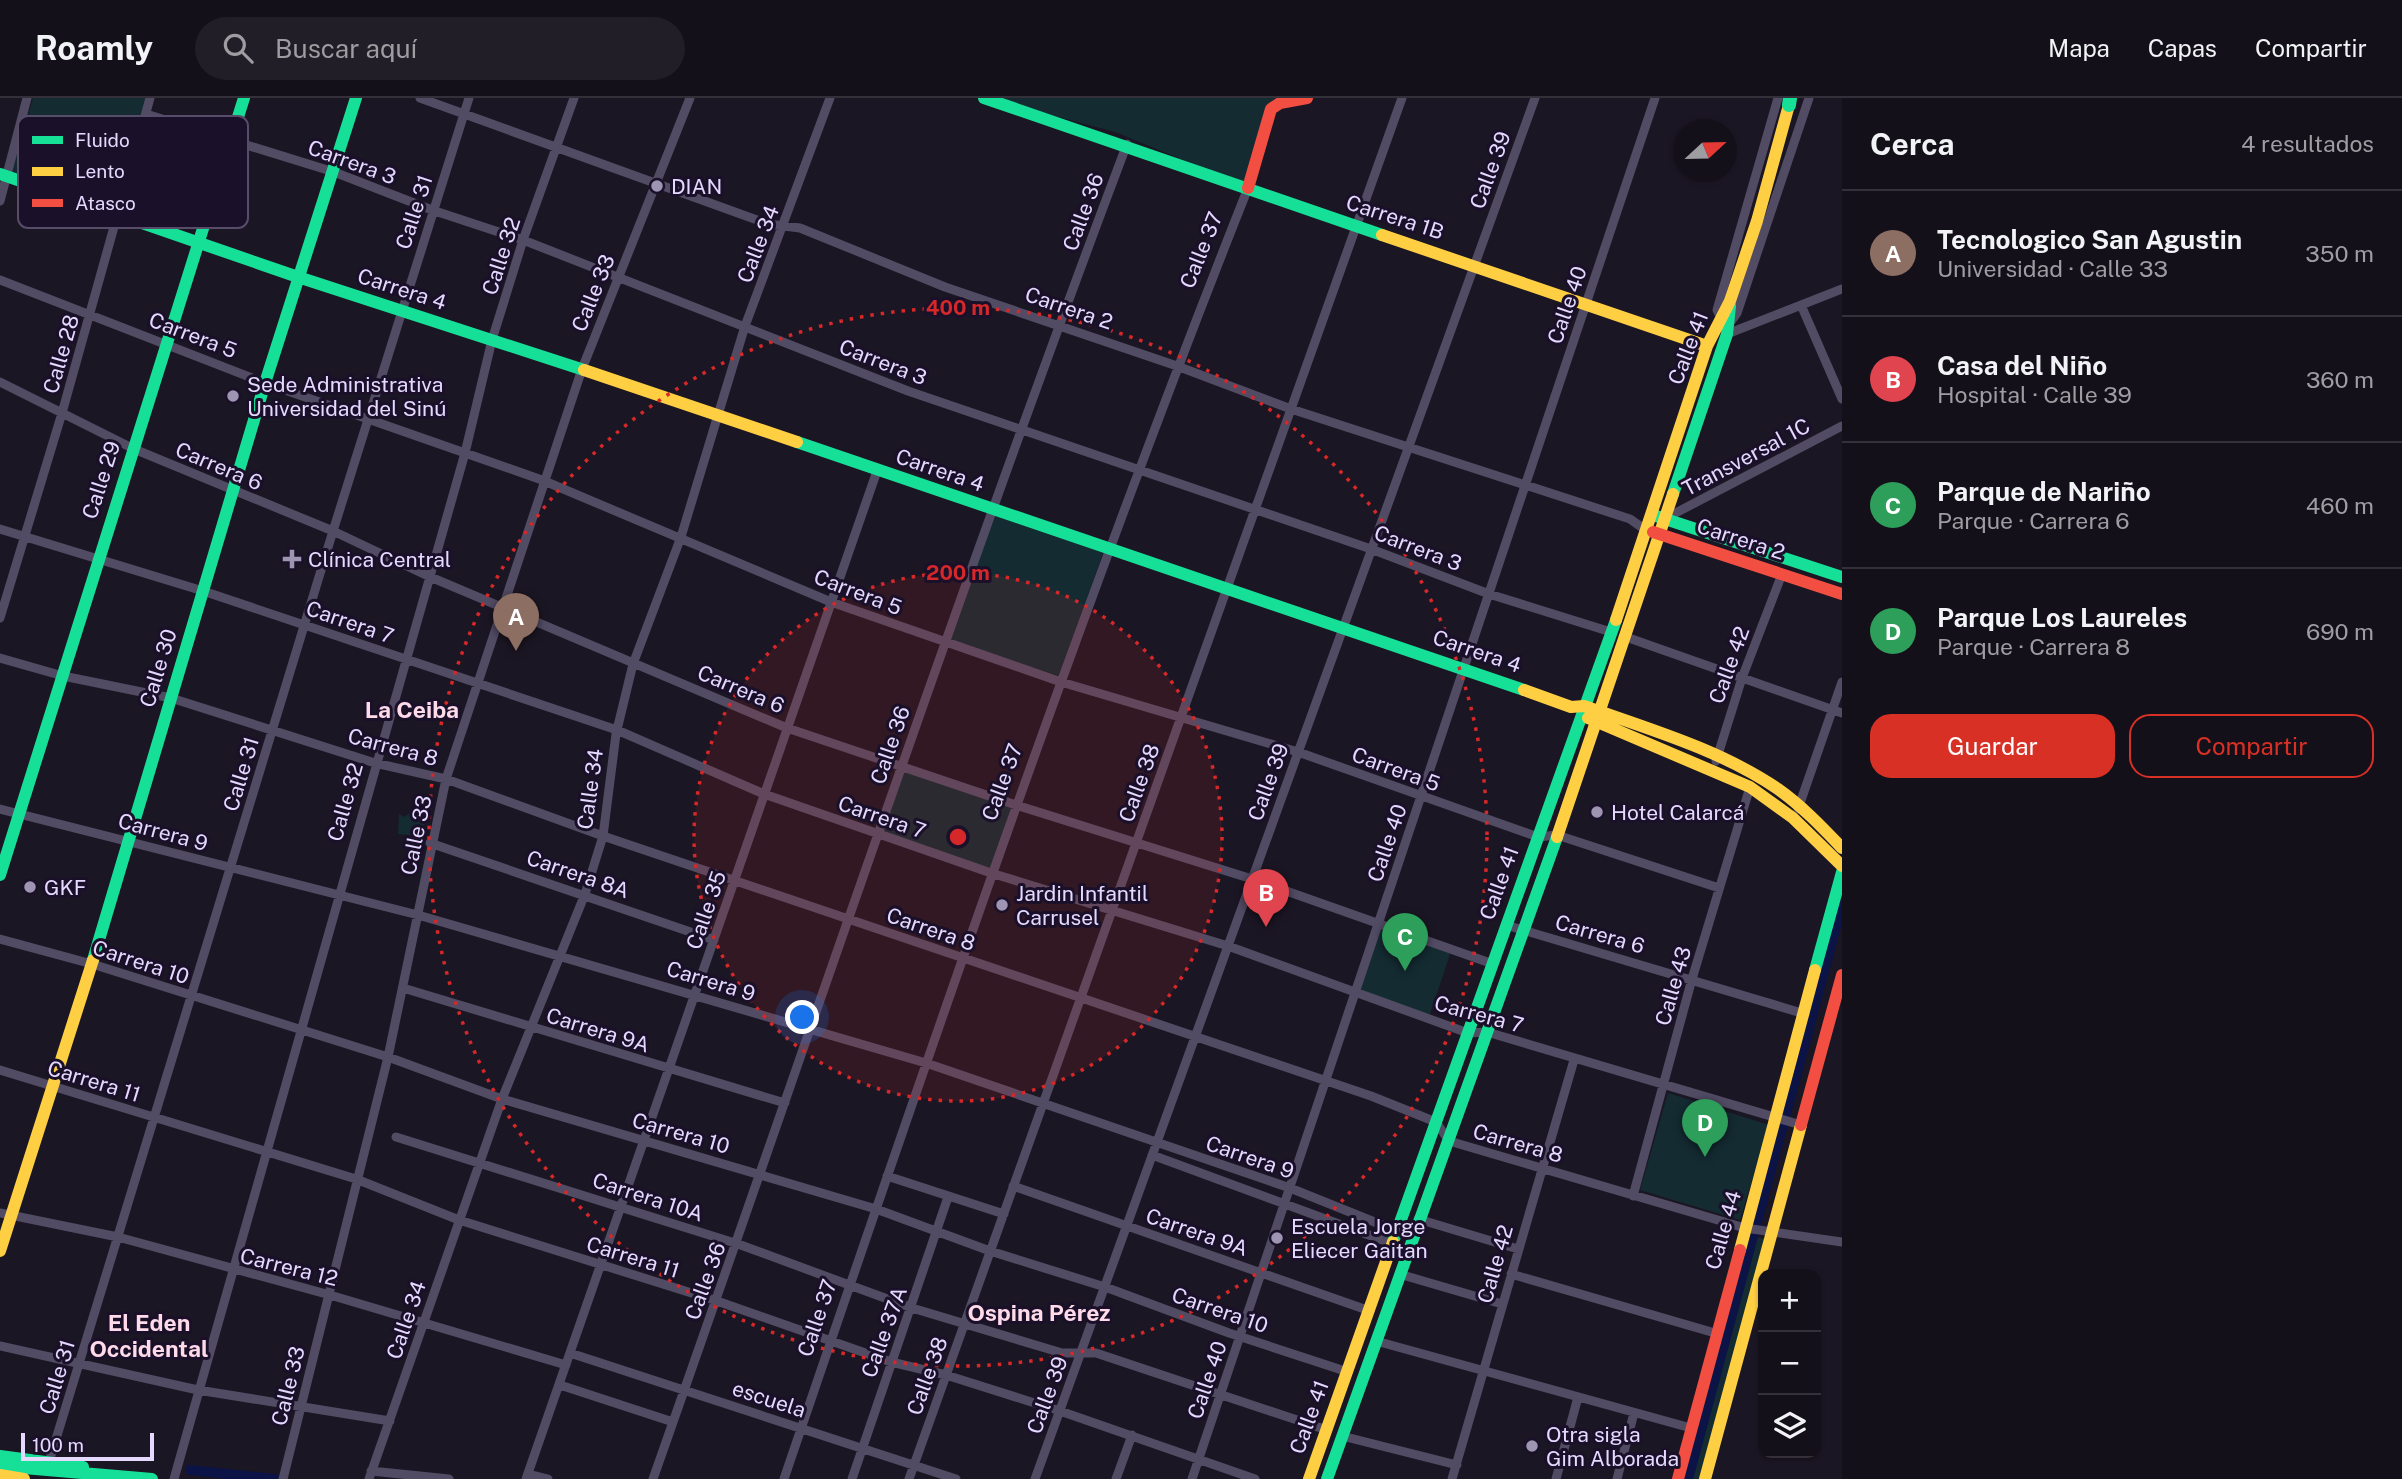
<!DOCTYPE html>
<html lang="es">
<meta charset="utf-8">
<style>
body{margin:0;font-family:"Public Sans",sans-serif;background:#211e27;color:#f1f3f6}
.controls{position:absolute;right:21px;bottom:21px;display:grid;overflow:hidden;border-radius:14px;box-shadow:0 2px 5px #0004}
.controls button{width:63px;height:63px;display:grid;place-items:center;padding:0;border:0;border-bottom:2px solid #333039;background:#14101a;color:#f1f3f6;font:35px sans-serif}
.compass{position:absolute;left:1674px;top:21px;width:63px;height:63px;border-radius:50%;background:#14101a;box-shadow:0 2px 5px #0004;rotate:68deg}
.scale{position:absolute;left:21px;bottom:18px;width:133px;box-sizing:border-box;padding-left:7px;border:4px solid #e5d9ff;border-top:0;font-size:19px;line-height:24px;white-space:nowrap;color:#e5d9ff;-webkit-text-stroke:5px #1a1029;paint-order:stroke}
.you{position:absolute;left:803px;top:920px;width:24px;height:24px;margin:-18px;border:5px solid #fff;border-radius:50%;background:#1a73e8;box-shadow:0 0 0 10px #1a73e833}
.badge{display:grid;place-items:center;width:46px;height:46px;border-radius:50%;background:#d93025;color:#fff;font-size:23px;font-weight:700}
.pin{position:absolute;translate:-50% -58px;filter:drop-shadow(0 2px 4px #0008)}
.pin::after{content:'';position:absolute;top:37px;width:24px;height:21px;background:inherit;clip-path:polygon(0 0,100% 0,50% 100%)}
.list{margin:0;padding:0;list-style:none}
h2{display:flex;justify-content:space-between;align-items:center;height:91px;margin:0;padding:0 28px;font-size:30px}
h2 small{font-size:23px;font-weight:400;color:#9d9da2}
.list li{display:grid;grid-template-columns:46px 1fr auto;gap:21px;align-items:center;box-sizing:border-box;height:126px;padding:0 28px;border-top:2px solid #333039}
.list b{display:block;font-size:26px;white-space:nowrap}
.list p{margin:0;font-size:23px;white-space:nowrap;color:#9d9da2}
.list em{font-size:23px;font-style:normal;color:#9d9da2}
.actions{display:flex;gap:14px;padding:21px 28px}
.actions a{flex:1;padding:16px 0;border:2px solid #d93025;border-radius:21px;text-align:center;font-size:24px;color:#d93025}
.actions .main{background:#d93025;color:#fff}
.icon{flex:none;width:38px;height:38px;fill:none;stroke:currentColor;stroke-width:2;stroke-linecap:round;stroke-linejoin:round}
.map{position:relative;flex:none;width:1842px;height:1381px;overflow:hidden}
header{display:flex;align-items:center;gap:42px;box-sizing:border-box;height:98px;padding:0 35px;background:#14101a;border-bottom:2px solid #333039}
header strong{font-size:33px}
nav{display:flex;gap:38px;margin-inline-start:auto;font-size:24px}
.search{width:490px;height:63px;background:#211e27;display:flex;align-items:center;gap:18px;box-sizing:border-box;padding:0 24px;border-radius:38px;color:#9d9da2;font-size:26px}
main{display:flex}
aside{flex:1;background:#14101a}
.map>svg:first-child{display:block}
.green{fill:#142b32}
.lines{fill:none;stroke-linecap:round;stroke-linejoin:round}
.canal{stroke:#0c1346;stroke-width:10}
.street{stroke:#514b64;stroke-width:9}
.fast{stroke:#16e098;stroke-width:12}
.slow{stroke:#ffcf43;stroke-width:12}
.jam{stroke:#f24e42;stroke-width:12}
.fast-bridge{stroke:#16e098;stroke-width:14}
.ring{fill:none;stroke:#d62828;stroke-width:3.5;stroke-dasharray:3.5 7}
.poi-dot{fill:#9e95b2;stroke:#1a1029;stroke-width:2.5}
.labels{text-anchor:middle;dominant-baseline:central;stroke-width:6;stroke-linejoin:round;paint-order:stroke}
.street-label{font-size:21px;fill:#e5d9ff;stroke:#1a1029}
.poi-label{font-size:21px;fill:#e5d9ff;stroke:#1a1029;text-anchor:start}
.neighbourhood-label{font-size:23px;font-weight:bold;fill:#ffdbea;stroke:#1a1029}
.key{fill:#1a1029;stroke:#574c69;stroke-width:2}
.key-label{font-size:19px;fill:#e5d9ff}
.centre{fill:#d62828;stroke:#1a1029;stroke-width:3.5}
.ring-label{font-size:21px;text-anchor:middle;font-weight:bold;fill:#d62828;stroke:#1a1029;stroke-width:6;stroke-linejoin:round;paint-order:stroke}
</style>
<header>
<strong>Roamly</strong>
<div class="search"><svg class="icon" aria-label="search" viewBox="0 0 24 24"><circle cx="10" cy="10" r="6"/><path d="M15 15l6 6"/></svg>Buscar aquí</div>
<nav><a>Mapa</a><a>Capas</a><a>Compartir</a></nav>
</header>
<main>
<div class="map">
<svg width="1842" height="1381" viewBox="0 0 1842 1381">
<rect width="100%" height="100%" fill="#1b1623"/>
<path class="green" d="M33 0H148L117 113 11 76Z
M988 0H1302L1273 4 1247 88 1115 34Z
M996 416 1103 455 1059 578 949 542Z
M903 670 1013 708 990 772 882 735Z
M409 715 427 719 420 738 398 736 399 716 405 719Z
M1380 827 1451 853 1429 919 1360 892Z
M1668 995 1769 1027 1740 1122 1640 1092Z
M1749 1137 1765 1141 1699 1381H1684Z"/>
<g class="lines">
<path class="canal" d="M190 1372 275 1381
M1688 1381 1842 806"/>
<path class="street" d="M420 0 768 126 800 130 945 189 1177 268 1291 311 1630 421 1647 433
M146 16 334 74 432 112 523 142 908 293 1371 451 1489 496 1611 534
M0 103 27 0
M0 182 265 285 542 382 831 504 1061 584 1298 654 1538 739 1557 737 1719 790
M1801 207 1842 301
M1721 220 1717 212 1778 0
M1729 226 1737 215 1809 0
M1727 236 1842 191
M0 284 134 351 333 433 428 478 787 630 1016 707 1252 781 1493 866
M1666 420 1842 328
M0 431 203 493 617 632 764 696 991 775 1228 848 1468 935 1487 934 1801 1027
M0 520 62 315 150 0
M1626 539 1842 615
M0 560 63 578 171 600 375 665 446 681 603 738 1371 998 1436 1024 1449 1043 1745 1130 1842 1144
M1716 663 1742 580 1782 476
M0 711 418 817 926 965 1290 1090 1397 1133
M1798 711 1842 584
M430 745 714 842
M1506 827 1805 916
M0 841 92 866 388 959 502 1001 876 1111 990 1153 1105 1189 1229 1235 1348 1274
M403 890 785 1005
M0 972 356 1081 459 1122 717 1203 891 1264 946 1277 1060 1313 1255 1381
M396 1039 738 1146 912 1210 1062 1255H1096L1327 1332
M1152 1057 1393 1146
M887 1078 1004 1116
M1013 1088 1370 1213
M1633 1098 1692 881 1750 689
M0 1115 118 1139 330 1197 566 1267
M1418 1121 1518 1151
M1399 1176 1502 1206
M1511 1176 1715 1235
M1376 1243 1691 1330
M0 1248 198 1292 390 1323
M570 1255 956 1381
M560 1287 673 1324
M1342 1338 1457 1367
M49 1364 333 433 469 0
M371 1373 449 1381
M528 1376 548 1381
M174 1381 465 355 492 242 523 142 574 0
M283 1381 388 959 446 681 582 271 690 0
M369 1381 502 1001 585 796 603 738 616 636 633 566 681 439 745 228 830 0
M526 1381 877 373
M653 1381C810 936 960 488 1127 46
M784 1381C931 948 1079 516 1248 90
M852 1381 948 1099
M909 1381 1402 0
M1035 1381 1535 0
M1116 1381 1132 1337
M1192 1381 1655 0
M1452 1381 1574 962
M1556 1381 1578 1299
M1617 1381 1634 1315"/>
<path class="fast" d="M984 0 1382 137
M0 76 298 179 584 272
M797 344 1524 592
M1673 396 1727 236 1730 208
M1656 418 1842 479
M0 777 244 0
M93 862 265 285 356 0
M1815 872 1842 774
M1393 1144 1616 522
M0 1358 83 1369
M0 1368 152 1381
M1327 1381 1557 739"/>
<path class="slow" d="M1382 137 1707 248
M584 272 797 344
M1616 522 1707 248 1730 203 1757 123 1789 7
M1524 592 1571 609 1584 608C1649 631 1721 652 1778 691 1802 708 1822 729 1842 750
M1588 620 1750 689 1793 720 1842 768
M1557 739 1673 396
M1740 1152 1815 872
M0 1153 93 862
M0 1377 24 1381
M1309 1381 1393 1144
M1705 1381 1801 1027"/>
<path class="jam" d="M1248 90 1271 11 1280 5 1307 0
M1653 434 1842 496
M1801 1027 1842 877
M1678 1381 1740 1152"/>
<path class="fast-bridge" d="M1789 7 1790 0"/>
</g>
<circle cx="958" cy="739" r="264" fill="#d62828" fill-opacity=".12"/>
<g class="ring">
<circle cx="958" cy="739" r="264"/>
<circle cx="958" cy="739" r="529"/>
</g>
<g class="poi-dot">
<circle cx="657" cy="88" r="7"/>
<circle cx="233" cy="298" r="7"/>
<path d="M288.5 450.5h7v7h7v7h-7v7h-7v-7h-7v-7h7z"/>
<circle cx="1597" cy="714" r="7"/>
<circle cx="30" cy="789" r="7"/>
<circle cx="1002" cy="807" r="7"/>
<circle cx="1277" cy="1140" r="7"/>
<circle cx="1532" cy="1348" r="7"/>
</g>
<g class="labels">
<g class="street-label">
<text transform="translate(352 64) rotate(20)">Carrera 3</text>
<text transform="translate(1490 72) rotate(-70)">Calle 39</text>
<text transform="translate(414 114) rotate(-72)">Calle 31</text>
<text transform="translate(1083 114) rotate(-70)">Calle 36</text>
<text transform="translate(1395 119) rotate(18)">Carrera 1B</text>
<text transform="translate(758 146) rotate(-69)">Calle 34</text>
<text transform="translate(1201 152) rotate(-68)">Calle 37</text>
<text transform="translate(501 158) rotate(-72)">Calle 32</text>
<text transform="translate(402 191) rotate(18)">Carrera 4</text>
<text transform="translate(593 195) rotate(-68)">Calle 33</text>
<text transform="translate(1567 207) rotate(-71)">Calle 40</text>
<text transform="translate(1069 210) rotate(19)">Carrera 2</text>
<text transform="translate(193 237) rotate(21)">Carrera 5</text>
<text transform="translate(1688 250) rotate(-69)">Calle 41</text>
<text transform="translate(61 256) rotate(-74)">Calle 28</text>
<text transform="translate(883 264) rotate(21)">Carrera 3</text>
<text transform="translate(1746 359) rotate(-28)">Transversal 1C</text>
<text transform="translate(219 368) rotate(23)">Carrera 6</text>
<text transform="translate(940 372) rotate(19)">Carrera 4</text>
<text transform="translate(101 382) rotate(-72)">Calle 29</text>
<text transform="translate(1741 441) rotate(18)">Carrera 2</text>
<text transform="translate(1418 450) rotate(21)">Carrera 3</text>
<text transform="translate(858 494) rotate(21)">Carrera 5</text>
<text transform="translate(350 524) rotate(19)">Carrera 7</text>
<text transform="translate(1477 553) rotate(19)">Carrera 4</text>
<text transform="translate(1729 567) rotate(-70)">Calle 42</text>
<text transform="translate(158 570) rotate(-73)">Calle 30</text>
<text transform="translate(741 591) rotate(23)">Carrera 6</text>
<text transform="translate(890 647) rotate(-71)">Calle 36</text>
<text transform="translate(393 649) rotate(15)">Carrera 8</text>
<text transform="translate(1396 671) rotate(20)">Carrera 5</text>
<text transform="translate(241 676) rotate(-73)">Calle 31</text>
<text transform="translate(1002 684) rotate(-70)">Calle 37</text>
<text transform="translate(1268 684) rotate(-70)">Calle 39</text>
<text transform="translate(1139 685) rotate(-70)">Calle 38</text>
<text transform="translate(590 691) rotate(-82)">Calle 34</text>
<text transform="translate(345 704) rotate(-74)">Calle 32</text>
<text transform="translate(882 719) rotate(19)">Carrera 7</text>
<text transform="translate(163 734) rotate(15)">Carrera 9</text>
<text transform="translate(416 737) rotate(-78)">Calle 33</text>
<text transform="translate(1387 745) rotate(-71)">Calle 40</text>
<text transform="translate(578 776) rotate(19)">Carrera 8A</text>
<text transform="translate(1499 785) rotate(-70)">Calle 41</text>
<text transform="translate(706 812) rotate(-71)">Calle 35</text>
<text transform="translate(931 831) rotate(19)">Carrera 8</text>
<text transform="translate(1600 836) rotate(16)">Carrera 6</text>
<text transform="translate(141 864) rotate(18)">Carrera 10</text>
<text transform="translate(711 883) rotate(17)">Carrera 9</text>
<text transform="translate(1673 888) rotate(-74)">Calle 43</text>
<text transform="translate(1479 916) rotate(15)">Carrera 7</text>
<text transform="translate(598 932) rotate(17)">Carrera 9A</text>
<text transform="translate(94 983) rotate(17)">Carrera 11</text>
<text transform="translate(681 1035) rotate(16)">Carrera 10</text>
<text transform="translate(1518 1045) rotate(16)">Carrera 8</text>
<text transform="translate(1250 1059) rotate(19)">Carrera 9</text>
<text transform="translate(648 1099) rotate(18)">Carrera 10A</text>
<text transform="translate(1723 1132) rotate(-74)">Calle 44</text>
<text transform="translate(1197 1134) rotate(19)">Carrera 9A</text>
<text transform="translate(633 1159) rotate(17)">Carrera 11</text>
<text transform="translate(1495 1166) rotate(-74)">Calle 42</text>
<text transform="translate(289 1169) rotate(14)">Carrera 12</text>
<text transform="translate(705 1183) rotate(-70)">Calle 36</text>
<text transform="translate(1220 1212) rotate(19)">Carrera 10</text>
<text transform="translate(817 1220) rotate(-71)">Calle 37</text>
<text transform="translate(406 1222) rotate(-71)">Calle 34</text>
<text transform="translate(884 1234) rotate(-70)">Calle 37A</text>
<text transform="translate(927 1278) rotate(-70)">Calle 38</text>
<text transform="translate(57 1279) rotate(-73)">Calle 31</text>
<text transform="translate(1207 1282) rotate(-71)">Calle 40</text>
<text transform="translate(288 1288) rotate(-76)">Calle 33</text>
<text transform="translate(1047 1297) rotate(-70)">Calle 39</text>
<text transform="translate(769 1301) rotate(18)">escuela</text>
<text transform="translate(1309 1319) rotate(-70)">Calle 41</text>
</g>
<g class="poi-label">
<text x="671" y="88">DIAN</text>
<text x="247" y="286">Sede Administrativa<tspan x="247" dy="24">Universidad del Sinú</tspan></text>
<text x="308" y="461">Clínica Central</text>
<text x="1611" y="714">Hotel Calarcá</text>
<text x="44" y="789">GKF</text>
<text x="1016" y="795">Jardin Infantil<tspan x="1016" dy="24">Carrusel</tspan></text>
<text x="1291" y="1128">Escuela Jorge<tspan x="1291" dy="24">Eliecer Gaitan</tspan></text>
<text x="1546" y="1336">Otra sigla<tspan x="1546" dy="24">Gim Alborada</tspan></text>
</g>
<g class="neighbourhood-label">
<text x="412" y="611">La Ceiba</text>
<text x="1039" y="1214">Ospina Pérez</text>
<text x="149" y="1224">El Eden<tspan x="149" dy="26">Occidental</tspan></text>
</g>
</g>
<rect x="18" y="18" width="230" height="112" rx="10" class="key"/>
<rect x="32" y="38" width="31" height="8" fill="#16e098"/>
<rect x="32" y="69" width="31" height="9" fill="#ffcf43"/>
<rect x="32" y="101" width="31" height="8" fill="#f24e42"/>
<g class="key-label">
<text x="75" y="49">Fluido</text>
<text x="75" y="80">Lento</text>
<text x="75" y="112">Atasco</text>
</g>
<circle cx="958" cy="739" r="10" class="centre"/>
<g class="ring-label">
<text x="958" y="217">400 m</text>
<text x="958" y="482">200 m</text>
</g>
</svg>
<div class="controls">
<button>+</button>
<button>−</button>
<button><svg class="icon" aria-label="layers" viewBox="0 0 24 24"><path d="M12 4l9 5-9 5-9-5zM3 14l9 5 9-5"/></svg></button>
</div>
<svg class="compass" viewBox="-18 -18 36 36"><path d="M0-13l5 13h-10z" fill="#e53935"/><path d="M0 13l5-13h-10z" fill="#9d9da2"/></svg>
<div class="scale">100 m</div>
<div class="you"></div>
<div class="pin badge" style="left:516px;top:553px;background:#8d6e63">A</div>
<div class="pin badge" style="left:1266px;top:829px;background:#e0444e">B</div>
<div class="pin badge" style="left:1405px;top:873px;background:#2e9e5b">C</div>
<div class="pin badge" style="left:1705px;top:1059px;background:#2e9e5b">D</div>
</div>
<aside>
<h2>Cerca<small>4 resultados</small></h2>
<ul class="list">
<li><span class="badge" style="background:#8d6e63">A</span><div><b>Tecnologico San Agustin</b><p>Universidad · Calle 33</p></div><em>350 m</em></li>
<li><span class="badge" style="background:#e0444e">B</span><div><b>Casa del Niño</b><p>Hospital · Calle 39</p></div><em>360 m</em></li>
<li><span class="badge" style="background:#2e9e5b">C</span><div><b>Parque de Nariño</b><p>Parque · Carrera 6</p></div><em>460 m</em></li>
<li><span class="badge" style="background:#2e9e5b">D</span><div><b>Parque Los Laureles</b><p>Parque · Carrera 8</p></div><em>690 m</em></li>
</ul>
<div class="actions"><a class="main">Guardar</a><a>Compartir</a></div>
</aside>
</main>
